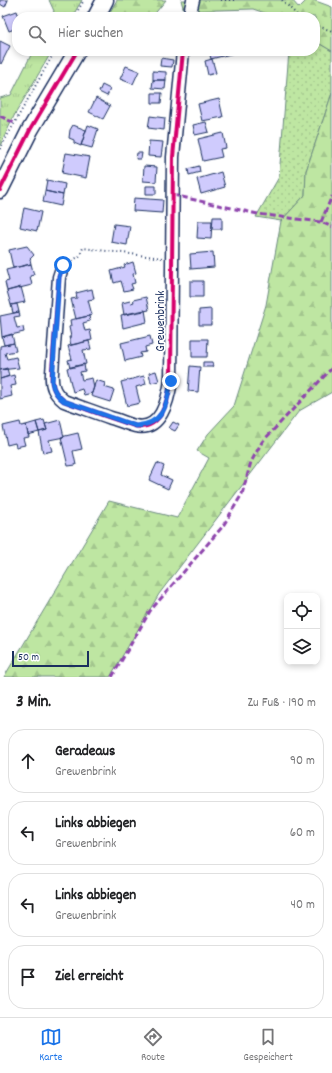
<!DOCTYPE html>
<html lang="de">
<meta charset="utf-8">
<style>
body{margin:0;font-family:Dekko,sans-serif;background:#f2f2f2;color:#202124}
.controls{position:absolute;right:12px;bottom:12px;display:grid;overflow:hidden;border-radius:8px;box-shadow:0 2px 6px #0003}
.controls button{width:36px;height:36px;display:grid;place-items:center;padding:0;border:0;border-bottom:1px solid #e0e0e0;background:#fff;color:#202124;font:20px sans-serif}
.scale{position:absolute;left:12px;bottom:10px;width:77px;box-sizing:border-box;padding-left:4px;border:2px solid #1b2f5e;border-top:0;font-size:11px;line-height:14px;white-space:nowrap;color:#1b2f5e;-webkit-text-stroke:3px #fff;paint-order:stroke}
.stop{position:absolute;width:12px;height:12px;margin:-9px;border:3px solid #1a73e8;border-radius:50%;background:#fff}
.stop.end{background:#1a73e8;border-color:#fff;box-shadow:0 1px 4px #0008}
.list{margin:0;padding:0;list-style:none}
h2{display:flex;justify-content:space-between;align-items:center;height:52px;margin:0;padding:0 16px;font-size:17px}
h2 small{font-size:13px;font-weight:400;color:#757577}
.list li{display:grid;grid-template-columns:26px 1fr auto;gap:12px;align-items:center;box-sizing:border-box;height:64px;margin:0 8px 8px;padding:0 8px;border:1px solid #e0e0e0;border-radius:16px}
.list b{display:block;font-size:15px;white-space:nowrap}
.list p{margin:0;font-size:13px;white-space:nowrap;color:#757577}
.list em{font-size:13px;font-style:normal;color:#757577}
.icon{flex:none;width:22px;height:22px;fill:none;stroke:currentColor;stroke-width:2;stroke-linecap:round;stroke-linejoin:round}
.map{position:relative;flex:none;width:332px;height:677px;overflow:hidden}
.search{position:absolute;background:#fff;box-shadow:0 2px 6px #0003;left:12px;right:12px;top:12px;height:44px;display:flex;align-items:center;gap:10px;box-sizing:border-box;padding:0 14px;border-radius:16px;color:#757577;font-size:15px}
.sheet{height:340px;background:#fff}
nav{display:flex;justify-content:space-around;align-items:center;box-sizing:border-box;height:56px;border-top:1px solid #e0e0e0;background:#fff;font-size:11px;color:#757577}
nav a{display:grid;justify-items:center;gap:2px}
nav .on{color:#1a73e8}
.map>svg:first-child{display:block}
.grass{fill:url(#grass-dots);stroke:#6c8a80}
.forest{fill:url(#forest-firs);stroke:#6c8a80}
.park{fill:url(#park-tufts);stroke:#6c8a80}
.building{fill:#cfcbfd;stroke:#1b2f5e}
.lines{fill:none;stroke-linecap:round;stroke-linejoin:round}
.street-casing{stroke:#1b2f5e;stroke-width:15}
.secondary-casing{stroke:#1b2f5e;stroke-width:19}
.path{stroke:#1b2f5e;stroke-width:2;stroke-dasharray:1 3;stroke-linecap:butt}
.street{stroke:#fff;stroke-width:12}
.secondary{stroke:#fff;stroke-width:16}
.quiet{stroke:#8e44ad;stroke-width:3;stroke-dasharray:6 3;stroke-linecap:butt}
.cycleway-casing{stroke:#fff;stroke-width:6}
.cycleway{stroke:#d6006c;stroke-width:4}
.route{stroke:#1a73e8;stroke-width:5}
.labels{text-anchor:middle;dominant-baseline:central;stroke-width:3.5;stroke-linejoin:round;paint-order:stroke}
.street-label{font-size:13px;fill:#1b2f5e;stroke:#fff}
</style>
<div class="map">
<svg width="332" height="677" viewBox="0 0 332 677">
<defs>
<pattern id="grass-dots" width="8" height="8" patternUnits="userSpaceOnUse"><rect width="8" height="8" fill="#bee6a2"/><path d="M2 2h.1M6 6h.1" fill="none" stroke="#a3c68e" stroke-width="1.8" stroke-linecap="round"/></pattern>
<pattern id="forest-firs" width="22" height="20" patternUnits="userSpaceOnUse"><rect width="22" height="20" fill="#bee6a2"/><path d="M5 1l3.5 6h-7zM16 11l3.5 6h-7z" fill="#a3c68e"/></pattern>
<pattern id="park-tufts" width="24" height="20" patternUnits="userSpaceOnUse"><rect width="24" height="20" fill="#bee6a2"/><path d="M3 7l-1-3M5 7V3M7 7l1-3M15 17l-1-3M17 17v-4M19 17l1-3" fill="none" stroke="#a3c68e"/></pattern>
</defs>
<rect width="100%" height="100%" fill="#fff"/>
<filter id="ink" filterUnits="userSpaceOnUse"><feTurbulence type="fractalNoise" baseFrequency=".025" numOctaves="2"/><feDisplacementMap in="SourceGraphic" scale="8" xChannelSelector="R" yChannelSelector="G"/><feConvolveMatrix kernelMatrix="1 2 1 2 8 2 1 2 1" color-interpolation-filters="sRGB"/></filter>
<g filter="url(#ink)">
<path class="grass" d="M315 41 332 51V93L306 171 305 195 281 221 256 217 279 177 289 51H315Z"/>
<path class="forest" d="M117 0H166L152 17H107Z
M181 0H292L299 8 307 0H313L332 7V51L315 41V17H277L253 9 184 11Z
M332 93V392L299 411 159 594 110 677H4L109 501 177 518 209 458 197 451 208 434 234 406 266 305 281 221 305 195 306 171Z"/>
<path class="park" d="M49 0H82L72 17H51L54 11Z
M33 51H52L14 116 0 146V98L11 95Z"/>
<path class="building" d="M0 0H8L5 7 0 4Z
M17 11 19 17H17V28L9 31 3 16Z
M0 41 10 46 1 64 0 63Z
M209 51H242L211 59Z
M161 58 173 60 172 67 160 66Z
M212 59 216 73 208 75 205 61Z
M126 66 139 71 133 84 120 79Z
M153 71 166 72V80H153Z
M153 80H166L165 89 152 88Z
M102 85 110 89 107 96 99 92Z
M152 93H162L161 103H152Z
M96 98 110 106 103 119 89 112Z
M219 99 223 117 202 121 198 104Z
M150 116 165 118 164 130 148 128Z
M206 122 209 132 195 135 193 125Z
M73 125 86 130 81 146 74 143V140L69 138 70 130Z
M88 125 98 129 92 148 81 145Z
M223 133 226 148 220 149 222 157 203 161 198 139Z
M149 141 163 142 161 157 148 156Z
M66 153 90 157 86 178 62 173Z
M137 153H142L141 159H136Z
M144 166 157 167 156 182 143 181Z
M199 166 200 172 189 175 188 169Z
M221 172 225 187 201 194 197 179Z
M47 180 65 184 63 195 45 191Z
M146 186H156V194H146Z
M45 191 63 195 61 206 43 202Z
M134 198 163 200 162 213 133 211Z
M24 208 41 212 37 231 20 227Z
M213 217H222V229H212Z
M198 221H212L211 239 197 238Z
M114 224 130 226 127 245 111 242Z
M27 246 34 255 30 259 31 264 13 268 9 250Z
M213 252 214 267 191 269 190 254Z
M133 262 136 273 133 274 135 283 131 284 133 289 124 291 121 281 114 283 111 271 125 267 124 265Z
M31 264 34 275 30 276 32 285 7 291 5 282 9 281 6 270Z
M190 281H203V297H190Z
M21 287 25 302 11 305 7 291Z
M92 289 94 299 88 300 92 315 76 319 71 299 77 298 76 293Z
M146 297 149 310 124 315 122 303 130 301 131 303 134 302 133 300Z
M17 304 19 312 13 313 11 305Z
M211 309V325H199V310Z
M145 310 147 322 123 328 121 315Z
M19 312 20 316 14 317 17 328 23 327 24 332 2 337 0 316Z
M89 316 90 321 83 323 85 331 90 330 92 340 71 345 69 337H71L69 327 71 326 70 320Z
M12 334 14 343 4 345 2 337Z
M150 336 152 345 145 347 146 352 140 353 141 357 125 361 121 343Z
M192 339H208L207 357H192Z
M89 341 91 349 83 350 86 364 70 368 68 360 72 359 68 346Z
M14 343 16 351 5 353 7 359 16 357 19 368 0 370V346Z
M203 362H212L213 367H203Z
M84 364 85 371 80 372 82 380 92 378 94 387 92 393 84 395 82 389 73 392 67 368Z
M190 366 200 367 198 392 188 391Z
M7 368 9 376 0 379V370Z
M156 371 159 381 151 383 149 373Z
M14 375 16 385 10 386 12 396 0 399V379Z
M144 376 146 384 136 387 140 403 127 406 121 382Z
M96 380 105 383 104 387 114 390 110 402 91 396Z
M44 420 47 430 39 432 36 422Z
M60 420 64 437 49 440 52 451 43 453 39 432 47 430 45 424Z
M20 422 21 426 26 425 29 437 23 438 25 445 16 447 15 443 7 445 3 426Z
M36 422 39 432 28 435 26 425Z
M173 422 179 425 175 431 169 428Z
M78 433 82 449 73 451 76 465 68 466 61 437Z
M157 463 164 466 161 475 172 480 168 489 149 480Z"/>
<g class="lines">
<g class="street-casing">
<path id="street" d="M189 17 193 0
M63 265 59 277 52 373C51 386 54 393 64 401 80 407 95 412 111 418 119 420 127 424 135 426 161 432 168 400 171 381L173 157 183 51"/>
</g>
<g class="secondary-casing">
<path id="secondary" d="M96 17 105 0
M0 190 30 130 77 51"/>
</g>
<path class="path" d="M221 0H235
M282 0 299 17
M74 17 84 0
M315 25 332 31
M0 149 55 51
M72 260 79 257 83 248 162 258"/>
<use href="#street" class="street"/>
<use href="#secondary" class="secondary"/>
<path class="quiet" d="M0 116 14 123
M173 195 258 214 321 222 332 227
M321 222 332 196
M112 677 150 611 223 526 242 494 251 462 262 442 332 368"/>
<g class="cycleway-casing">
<path id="cycleway" d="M0 190 30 130 77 51
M63 265 59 277 52 373C51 386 54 393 64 401 80 407 95 412 111 418 119 420 127 424 135 426 161 432 168 400 171 381L173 157 183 51"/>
</g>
<use href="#cycleway" class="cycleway"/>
</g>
</g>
<g class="lines" filter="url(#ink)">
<path class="route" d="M63 265 59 277 52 382C53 390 57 396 64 401L136 426C164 424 167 405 171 381"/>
</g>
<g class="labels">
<g class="street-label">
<text transform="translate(161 321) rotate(-90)">Grewenbrink</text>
</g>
</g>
</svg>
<div class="controls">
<button><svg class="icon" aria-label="locate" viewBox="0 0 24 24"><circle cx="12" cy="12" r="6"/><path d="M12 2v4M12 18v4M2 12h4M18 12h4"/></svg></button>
<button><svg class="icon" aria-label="layers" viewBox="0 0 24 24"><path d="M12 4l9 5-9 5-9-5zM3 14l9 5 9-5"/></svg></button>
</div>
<div class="scale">50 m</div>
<div class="stop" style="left:63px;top:265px"></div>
<div class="stop end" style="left:171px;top:381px"></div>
<div class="search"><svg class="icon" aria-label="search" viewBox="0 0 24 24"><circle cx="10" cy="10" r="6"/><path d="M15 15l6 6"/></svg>Hier suchen</div>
</div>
<section class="sheet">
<h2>3 Min.<small>Zu Fuß · 190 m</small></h2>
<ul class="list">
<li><svg class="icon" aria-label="ahead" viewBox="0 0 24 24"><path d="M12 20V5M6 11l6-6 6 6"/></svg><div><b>Geradeaus</b><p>Grewenbrink</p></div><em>90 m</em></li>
<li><svg class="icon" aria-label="left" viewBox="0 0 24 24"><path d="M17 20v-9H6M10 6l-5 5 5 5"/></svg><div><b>Links abbiegen</b><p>Grewenbrink</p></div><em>60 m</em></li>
<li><svg class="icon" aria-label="left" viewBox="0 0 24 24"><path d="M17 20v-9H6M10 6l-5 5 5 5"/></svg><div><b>Links abbiegen</b><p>Grewenbrink</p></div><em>40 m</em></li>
<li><svg class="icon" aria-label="arrive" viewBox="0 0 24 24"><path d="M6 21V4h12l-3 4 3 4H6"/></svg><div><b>Ziel erreicht</b></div></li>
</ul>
</section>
<nav>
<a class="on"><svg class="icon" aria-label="map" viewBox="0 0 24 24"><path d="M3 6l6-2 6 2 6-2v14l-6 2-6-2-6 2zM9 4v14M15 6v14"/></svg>Karte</a>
<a><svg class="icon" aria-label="directions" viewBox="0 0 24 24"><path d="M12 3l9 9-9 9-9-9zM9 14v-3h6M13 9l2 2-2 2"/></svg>Route</a>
<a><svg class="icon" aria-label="saved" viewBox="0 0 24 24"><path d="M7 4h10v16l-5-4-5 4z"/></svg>Gespeichert</a>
</nav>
